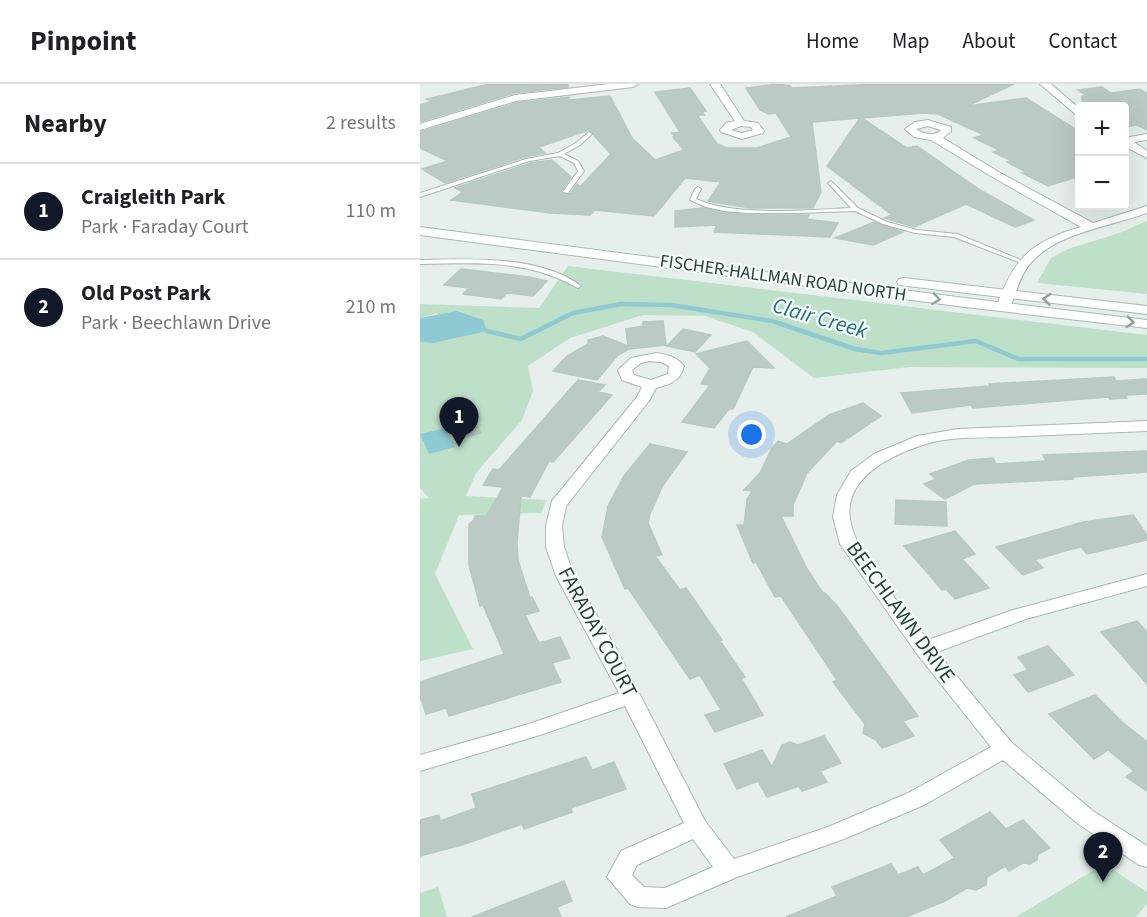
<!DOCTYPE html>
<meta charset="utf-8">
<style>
body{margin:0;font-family:"Source Sans 3",sans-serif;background:#f2f2f2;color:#202124}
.controls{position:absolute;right:18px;top:18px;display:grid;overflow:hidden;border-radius:6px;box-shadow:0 6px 24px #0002}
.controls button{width:54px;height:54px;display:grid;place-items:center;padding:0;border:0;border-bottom:2px solid #e0e0e0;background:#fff;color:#202124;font:30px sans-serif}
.you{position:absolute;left:332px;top:351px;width:21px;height:21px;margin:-15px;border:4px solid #fff;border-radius:50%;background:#1a73e8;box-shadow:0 0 0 9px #1a73e833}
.badge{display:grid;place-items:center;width:39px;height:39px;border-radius:50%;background:#111827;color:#fff;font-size:20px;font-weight:700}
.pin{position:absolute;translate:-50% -50px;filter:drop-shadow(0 2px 3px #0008)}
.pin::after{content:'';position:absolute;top:32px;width:21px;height:18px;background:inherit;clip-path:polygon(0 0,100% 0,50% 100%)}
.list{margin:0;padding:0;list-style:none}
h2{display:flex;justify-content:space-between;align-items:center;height:78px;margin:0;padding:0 24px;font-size:26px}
h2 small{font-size:20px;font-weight:400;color:#757577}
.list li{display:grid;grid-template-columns:39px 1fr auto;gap:18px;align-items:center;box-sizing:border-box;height:96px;padding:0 24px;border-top:2px solid #e0e0e0}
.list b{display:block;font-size:22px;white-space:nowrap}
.list p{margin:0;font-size:20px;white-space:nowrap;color:#757577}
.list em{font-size:20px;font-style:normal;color:#757577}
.map{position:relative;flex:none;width:727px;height:833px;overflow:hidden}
header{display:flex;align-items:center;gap:36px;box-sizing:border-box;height:84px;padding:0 30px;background:#fff;border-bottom:2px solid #e0e0e0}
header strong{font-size:28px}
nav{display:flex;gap:33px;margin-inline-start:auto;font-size:21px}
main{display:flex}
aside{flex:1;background:#fff}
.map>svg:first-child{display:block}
.green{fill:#bfe0c8}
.water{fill:#8ec9d4}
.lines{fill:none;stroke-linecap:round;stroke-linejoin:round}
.stream{stroke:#8ec9d4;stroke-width:4.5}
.building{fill:#bbcac4;stroke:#b8c9c2;stroke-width:1.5}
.lane-casing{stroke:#a8b8b2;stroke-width:2}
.street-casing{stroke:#a8b8b2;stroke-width:2}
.secondary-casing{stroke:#a4bbb3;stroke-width:2}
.lane{fill:#fff;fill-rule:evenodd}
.street{fill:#fff;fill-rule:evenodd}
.secondary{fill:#fff;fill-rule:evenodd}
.oneway{stroke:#92a09c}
.labels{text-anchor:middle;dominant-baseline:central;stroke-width:4.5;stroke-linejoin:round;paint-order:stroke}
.far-street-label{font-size:18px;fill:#24423a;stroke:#f7fbf9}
.street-label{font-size:21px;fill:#24423a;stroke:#f7fbf9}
.water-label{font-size:22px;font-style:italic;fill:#1c6f80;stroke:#f7fbf9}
</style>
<header>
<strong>Pinpoint</strong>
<nav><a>Home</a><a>Map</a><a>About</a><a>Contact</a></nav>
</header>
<main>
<aside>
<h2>Nearby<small>2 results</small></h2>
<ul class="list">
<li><span class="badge">1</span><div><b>Craigleith Park</b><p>Park · Faraday Court</p></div><em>110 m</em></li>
<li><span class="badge">2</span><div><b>Old Post Park</b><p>Park · Beechlawn Drive</p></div><em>210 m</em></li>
</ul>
</aside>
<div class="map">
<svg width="727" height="833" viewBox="0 0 727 833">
<rect width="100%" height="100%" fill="#e6efeb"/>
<path class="green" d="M727 137V210L617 199 631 174 648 165 702 148Z
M148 182 727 251V284L489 283 394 294 333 248 285 232 223 231 150 254 108 282 113 307 102 336 56 389 46 412 127 416 121 429 39 431 15 490 53 565 0 577V415L9 414 0 404V258L13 259 17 229 0 234V220L119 224Z
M684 780 727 808V820L716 833H596Z
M18 803 27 833H0V809Z"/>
<path class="water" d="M37 227 63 236 67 247 13 259 0 258V234Z
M25 344 35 363 9 370 0 350Z"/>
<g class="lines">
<path class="stream" d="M67 247 101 255 153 229 201 220 251 221 352 237 435 265 461 269 556 257 598 275H727"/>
</g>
<path class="building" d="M69 0H148V3L94 9 0 38V21L13 17 7 15Z
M358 0 370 2 372 4 460 0H594L547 22 606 14 660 48V92L628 102 602 89 606 88 587 78 592 77 573 68 579 66 554 54 564 51 518 30 505 29 442 34 487 64 497 62 560 106 614 136 595 143 546 120 494 143 464 134 472 131 407 82 440 34 392 38 401 108 393 124H331L293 118 288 117 301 98 265 94 234 132 175 126 170 131 131 129 31 116 43 108 35 104 110 79 132 76 151 93 141 108 150 110 157 100 160 103 191 70 169 46 119 63 125 69 105 73 25 99 2 85 28 77 0 64V48L96 19 149 13V16L190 12 212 54 235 76 264 66 253 53H255L252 49 260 48 235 8 270 4 286 27 282 28 284 31H277L297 60 307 64H337L371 53 356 29 349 30 340 26 326 4Z
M682 3 691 9 720 5 727 10V46L717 41 705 43V22H662V12L666 11 658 6Z
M283 124 327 131H389L386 135 418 139 410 153 294 148 297 141 255 143V127Z
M454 138 483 148 453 161 415 154Z
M41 185 109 193 127 197 113 212 87 209 81 215 43 210 49 204 24 201Z
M243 237 246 261 209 265 198 271 177 296 133 287 147 272 168 260V256L183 252 208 262 206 245 223 242V238Z
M263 245 291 251 275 268 247 262Z
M327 257 354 284 333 283 313 325H309L294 344 262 338 290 301 281 300 290 284 276 270Z
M694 293 696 297 727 295V310L705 311 707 314 690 315 688 313 553 324 551 321 492 329 481 309 570 302 569 300Z
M158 296 185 301 178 308 192 311 133 378 129 377 110 413 101 412 97 458 98 476 110 514 112 513 119 527 105 531 119 559 140 553 150 574 132 579 141 598 29 632 26 624 6 630 0 612V598L84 570 63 521 60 522 49 481V440L54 436 55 432 67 431 83 403 63 401 73 385 79 386Z
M443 319 461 332 421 359 417 357 387 389 373 421V432H361L387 485 403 509H405L418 523 498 632 483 637 494 652 462 664 456 656 443 649 445 640 413 598 417 596 361 512 355 513 336 478 333 479 317 441H324L327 416 332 407 324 406 340 389 352 364 358 357 367 360 409 331Z
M54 335 61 349 38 355 32 340Z
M230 360 267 368 243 401 230 430 228 439 242 471 235 472 260 506 266 504 302 556 300 557 325 593 321 594 343 631 295 648 285 631 301 626 280 591 270 595 208 504 205 505 182 453 188 422 204 392Z
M727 367V388L652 393 653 395 554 400 525 415 504 400 516 395 510 390 549 376 573 374 576 380 626 377 623 371Z
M476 416 526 418 527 442 475 440Z
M713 431 727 451V456L667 470 661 463 648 466 615 476 623 484 603 491 576 463 663 438Z
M535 447 555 470 542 475 569 504 535 515 526 505 522 506 484 462Z
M717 537 727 548V600L681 548Z
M628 562 654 591 608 608 594 591 608 586 598 573Z
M675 611 702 638 727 658V707L706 693 714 687 688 666 674 675 629 630Z
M404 652 421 679 400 687 407 698 382 707 379 702 347 713 338 697 317 705 304 680 342 666 352 683 362 661 370 658 378 661Z
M166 673 172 686 194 678 206 705 151 724 152 728 104 745 102 740 42 761 0 772V736L19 731 20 737 56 724 52 710Z
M570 728 586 745 603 736 630 764 618 770 617 776 610 780 603 779 589 787 585 782 567 793 566 801 556 806 547 804 525 817 486 833H366L417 812 412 803 471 780 478 791 498 783 503 791 535 774 520 756Z
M144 797 152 817 137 823 141 833H52Z"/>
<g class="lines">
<g class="lane-casing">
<path id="lane" d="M169 48 172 50 171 51 160 61 144 70 158 77 164 87 148 109 143 108 158 87 154 79 140 72 109 77 0 113V109L106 75 138 69 156 59Z
M411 97 438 124 467 138 497 146 537 150 606 178 605 179H601L534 153 495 149 463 140 435 127 377 129H327L304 127 286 123 270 116 275 105 278 103 281 105 276 115C316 133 388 126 431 124L409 100 408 99Z
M0 176C49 175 121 171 161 202L158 204 156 203C105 175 56 179 0 180Z"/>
</g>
<g class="street-casing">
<path id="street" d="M189 0H218L213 3 96 17 0 46V40L95 11Z
M290 0H300L324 37 338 39 344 47 343 49 322 55 301 48 300 46 306 39 315 37ZM321 42 331 43 333 46 322 49 311 46Z
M620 0H631L660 25V34Z
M508 36 531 43V47L523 54 582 90 673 139 727 122V129C689 143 636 148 609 181 598 195 596 212 588 227H578L576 224C593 175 611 157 661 143L574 94 511 56 494 53 485 45 495 38ZM508 42 521 46C515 53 503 50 496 45Z
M727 50V56L714 58 727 67V74L704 62V54Z
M237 269C248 271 257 273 264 282 260 297 251 300 236 304L229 317 146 422 142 442 144 463 154 492 197 566 285 737 314 775 408 743 488 709 571 663 497 570 420 460 413 433 417 411 431 387 454 370 497 352 538 345 727 337V347C680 349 633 351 586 353 558 354 526 352 500 362 469 372 424 395 430 435 435 472 485 525 508 556L593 526 727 490V502L606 535 517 568 592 659 673 727 727 762V783L719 781 657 739 583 676 504 721 424 755 317 793 246 824 218 823 210 820 187 793 201 767 264 739 205 622 120 651 0 687V671L109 640 199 609 136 492 126 463V442L132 417 217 313 222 303 202 296 198 286 211 274ZM230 277 241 278 249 282 248 290 231 296 214 291 212 286 221 279ZM273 755 293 783 245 804 224 803 212 791 217 781Z"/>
</g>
<g class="secondary-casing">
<path id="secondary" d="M0 143 545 214 727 236V244L545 223 0 151Z
M484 194 727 222V230L479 201 477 198 479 195Z"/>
</g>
<use href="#lane" class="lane"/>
<use href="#street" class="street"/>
<use href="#secondary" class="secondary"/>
</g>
<defs><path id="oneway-chevron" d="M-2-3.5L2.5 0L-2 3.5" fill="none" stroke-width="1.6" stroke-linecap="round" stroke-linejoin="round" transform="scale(1.5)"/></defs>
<g class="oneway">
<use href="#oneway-chevron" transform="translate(516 215) rotate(8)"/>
<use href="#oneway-chevron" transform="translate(627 215) rotate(-174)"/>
<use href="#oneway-chevron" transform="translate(710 238) rotate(6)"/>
</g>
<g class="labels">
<g class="far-street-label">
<text transform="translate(363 194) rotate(8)">FISCHER-HALLMAN ROAD NORTH</text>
</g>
<g class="street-label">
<text transform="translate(481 528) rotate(54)">BEECHLAWN DRIVE</text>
<text transform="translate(178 548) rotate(62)">FARADAY COURT</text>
</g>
<g class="water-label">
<text transform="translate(400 234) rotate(16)">Clair Creek</text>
</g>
</g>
</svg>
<div class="controls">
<button>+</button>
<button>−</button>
</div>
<div class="you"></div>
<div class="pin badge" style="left:39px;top:363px">1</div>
<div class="pin badge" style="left:683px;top:798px">2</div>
</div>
</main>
